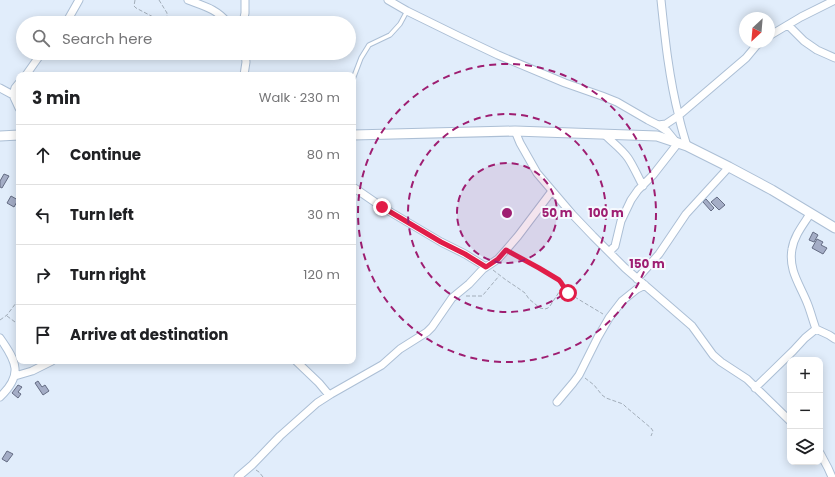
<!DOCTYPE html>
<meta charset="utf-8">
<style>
body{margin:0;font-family:Poppins,sans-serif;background:#f2f2f2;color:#202124}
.controls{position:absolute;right:12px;bottom:12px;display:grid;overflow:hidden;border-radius:8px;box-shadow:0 2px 10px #0003}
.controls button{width:36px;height:36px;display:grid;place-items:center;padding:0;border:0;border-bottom:1px solid #e0e0e0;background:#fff;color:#202124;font:20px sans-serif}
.compass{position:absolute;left:739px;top:12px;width:36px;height:36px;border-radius:50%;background:#fff;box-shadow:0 2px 10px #0003;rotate:206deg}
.stop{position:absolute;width:12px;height:12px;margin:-9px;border:3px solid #e11d48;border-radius:50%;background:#fff}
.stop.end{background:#e11d48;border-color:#fff;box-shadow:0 1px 4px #0008}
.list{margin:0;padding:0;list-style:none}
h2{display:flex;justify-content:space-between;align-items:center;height:52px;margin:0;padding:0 16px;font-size:17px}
h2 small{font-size:13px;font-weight:400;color:#757577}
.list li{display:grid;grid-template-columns:26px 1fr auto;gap:12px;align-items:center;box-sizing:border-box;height:60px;padding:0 16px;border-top:1px solid #e0e0e0}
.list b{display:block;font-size:15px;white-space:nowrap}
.list em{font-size:13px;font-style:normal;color:#757577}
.icon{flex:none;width:22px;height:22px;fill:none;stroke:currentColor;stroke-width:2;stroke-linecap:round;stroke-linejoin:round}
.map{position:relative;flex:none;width:835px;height:477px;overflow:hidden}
.search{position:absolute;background:#fff;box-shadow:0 2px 10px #0003;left:16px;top:16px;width:340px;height:44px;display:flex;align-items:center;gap:10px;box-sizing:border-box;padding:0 14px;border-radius:22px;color:#757577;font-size:15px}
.panel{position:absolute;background:#fff;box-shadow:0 2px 10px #0003;left:16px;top:72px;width:340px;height:292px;border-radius:8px}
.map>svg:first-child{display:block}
.building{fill:#a4adc6;stroke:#646c83}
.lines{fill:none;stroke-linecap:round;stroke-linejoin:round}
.service-casing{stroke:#acbfd5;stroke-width:5.5}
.minor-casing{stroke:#acbfd5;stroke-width:9}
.tertiary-casing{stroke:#acbfd5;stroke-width:11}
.path{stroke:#a2adb9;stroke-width:1;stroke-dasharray:4 2;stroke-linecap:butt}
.service{stroke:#fff;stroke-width:3.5}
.minor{stroke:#fff;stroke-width:7}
.tertiary{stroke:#fff;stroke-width:9}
.route{stroke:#e11d48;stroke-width:5}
.ring{fill:none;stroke:#9e1e71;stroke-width:2;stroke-dasharray:7 5}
.centre{fill:#9e1e71;stroke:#f5f9fe;stroke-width:2}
.ring-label{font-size:12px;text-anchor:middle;font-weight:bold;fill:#9e1e71;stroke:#f5f9fe;stroke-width:4;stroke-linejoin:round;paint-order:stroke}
</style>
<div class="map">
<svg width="835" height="477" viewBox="0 0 835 477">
<rect width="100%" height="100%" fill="#e1edfb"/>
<path class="building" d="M4 174 9 176 2 188 0 187V181Z
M11 196 18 200 14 207 7 203Z
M717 197 725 205 719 210 711 202Z
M706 199 714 208 711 211 703 202Z
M813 232 818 235 814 242 809 240Z
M817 239 823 242 821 245 827 248 823 254 812 248Z
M38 381 42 387 45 385 49 391 43 395 35 383Z
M18 385 22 387 18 392 21 394 18 398 12 393Z
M7 451 13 454 7 462 2 459Z"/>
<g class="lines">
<g class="service-casing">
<path id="service" d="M353 79 361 58 369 45 390 35 400 24 407 11"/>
</g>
<g class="minor-casing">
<path id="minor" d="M188 0C204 6 217 9 228 23
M388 0 407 11 460 37 498 55 565 83 602 96 617 102 648 120 658 125 667 131 676 142
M661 0C665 39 669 78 679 117 681 127 684 136 687 146
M66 23 79 0
M243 23 245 13V0
M788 25 804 41 817 50 835 58
M769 36 801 17 835 0
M26 75 38 58 42 53
M244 75 246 62 245 53
M19 83 15 88 13 95 19 108
M0 88 13 95
M658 125 666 124 678 116 746 58 756 46 761 42
M515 131 520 143 537 173 572 214 593 236 625 268 692 326 713 355 721 362 747 379 790 421
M604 134C612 142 622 149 628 158 634 167 638 177 643 186
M353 187 382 207 441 242 465 254 486 267
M810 214C803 225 794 236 792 249 788 271 801 286 808 305 811 313 813 321 816 329
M609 252 615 246 621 221 631 200 638 190 653 175 678 143
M637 279 659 254 686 214 729 167
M0 338C17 362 23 375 0 397
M296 361 319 383 329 395
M15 376 32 371 52 361
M755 388 793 351 805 338 816 329 829 335 835 339
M557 402 573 383 579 375 598 337 609 318 622 301 637 289 645 285
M820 453 828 468 832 477
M238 477 252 465 280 436 317 403 331 394 382 365 400 349 427 332 432 327 452 298 469 284 483 269 498 259 506 250 518 236 552 191"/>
</g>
<g class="tertiary-casing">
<path id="tertiary" d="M353 135 515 131 657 136 687 146 729 167 772 190 835 228
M0 136 19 135"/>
</g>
<path class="path" d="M135 0 134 6 136 8 157 19 162 23
M159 0 167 13V16L163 22
M512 253 539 268 559 280 561 282 564 289 568 293 603 314
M493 270 506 280 518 288 525 293 529 299 540 308 545 309 548 308 550 306 563 286
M466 296H482L483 295 499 276
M7 316 19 325
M0 320 7 315 19 299
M585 378 594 385 602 395 606 398 623 404 626 407 651 428 653 431 651 436
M256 470 259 472 263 477"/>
<use href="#service" class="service"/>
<use href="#minor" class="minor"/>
<use href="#tertiary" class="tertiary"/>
</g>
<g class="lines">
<path class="route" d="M382 207 441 242 465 254 486 267 498 259 506 250 539 268 559 280C563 284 564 289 568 293"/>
</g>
<circle cx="507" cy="213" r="50" fill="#9e1e71" fill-opacity=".12"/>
<g class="ring">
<circle cx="507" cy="213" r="50"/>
<circle cx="507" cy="213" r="99"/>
<circle cx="507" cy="213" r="149"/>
</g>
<circle cx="507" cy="213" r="6" class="centre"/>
<g class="ring-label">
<text x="557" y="217">50 m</text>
<text x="606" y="217">100 m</text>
<text x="647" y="268">150 m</text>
</g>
</svg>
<div class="controls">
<button>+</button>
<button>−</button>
<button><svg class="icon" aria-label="layers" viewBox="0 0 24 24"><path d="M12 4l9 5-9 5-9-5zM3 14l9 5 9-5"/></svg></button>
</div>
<svg class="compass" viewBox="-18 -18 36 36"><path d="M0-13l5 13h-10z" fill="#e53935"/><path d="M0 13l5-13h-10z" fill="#757577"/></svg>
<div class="stop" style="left:568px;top:293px"></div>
<div class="stop end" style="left:382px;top:207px"></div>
<div class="search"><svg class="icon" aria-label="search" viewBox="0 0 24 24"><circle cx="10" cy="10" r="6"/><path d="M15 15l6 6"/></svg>Search here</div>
<section class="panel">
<h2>3 min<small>Walk · 230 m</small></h2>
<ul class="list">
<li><svg class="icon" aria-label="ahead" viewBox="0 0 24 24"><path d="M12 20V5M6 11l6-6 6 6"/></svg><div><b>Continue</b></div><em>80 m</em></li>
<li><svg class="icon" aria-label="left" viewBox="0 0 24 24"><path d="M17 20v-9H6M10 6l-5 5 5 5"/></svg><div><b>Turn left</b></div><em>30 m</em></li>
<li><svg class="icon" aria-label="right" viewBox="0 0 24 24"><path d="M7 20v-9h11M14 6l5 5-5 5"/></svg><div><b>Turn right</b></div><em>120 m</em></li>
<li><svg class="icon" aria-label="arrive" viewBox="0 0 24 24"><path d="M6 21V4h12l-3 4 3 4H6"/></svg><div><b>Arrive at destination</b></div></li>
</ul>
</section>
</div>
